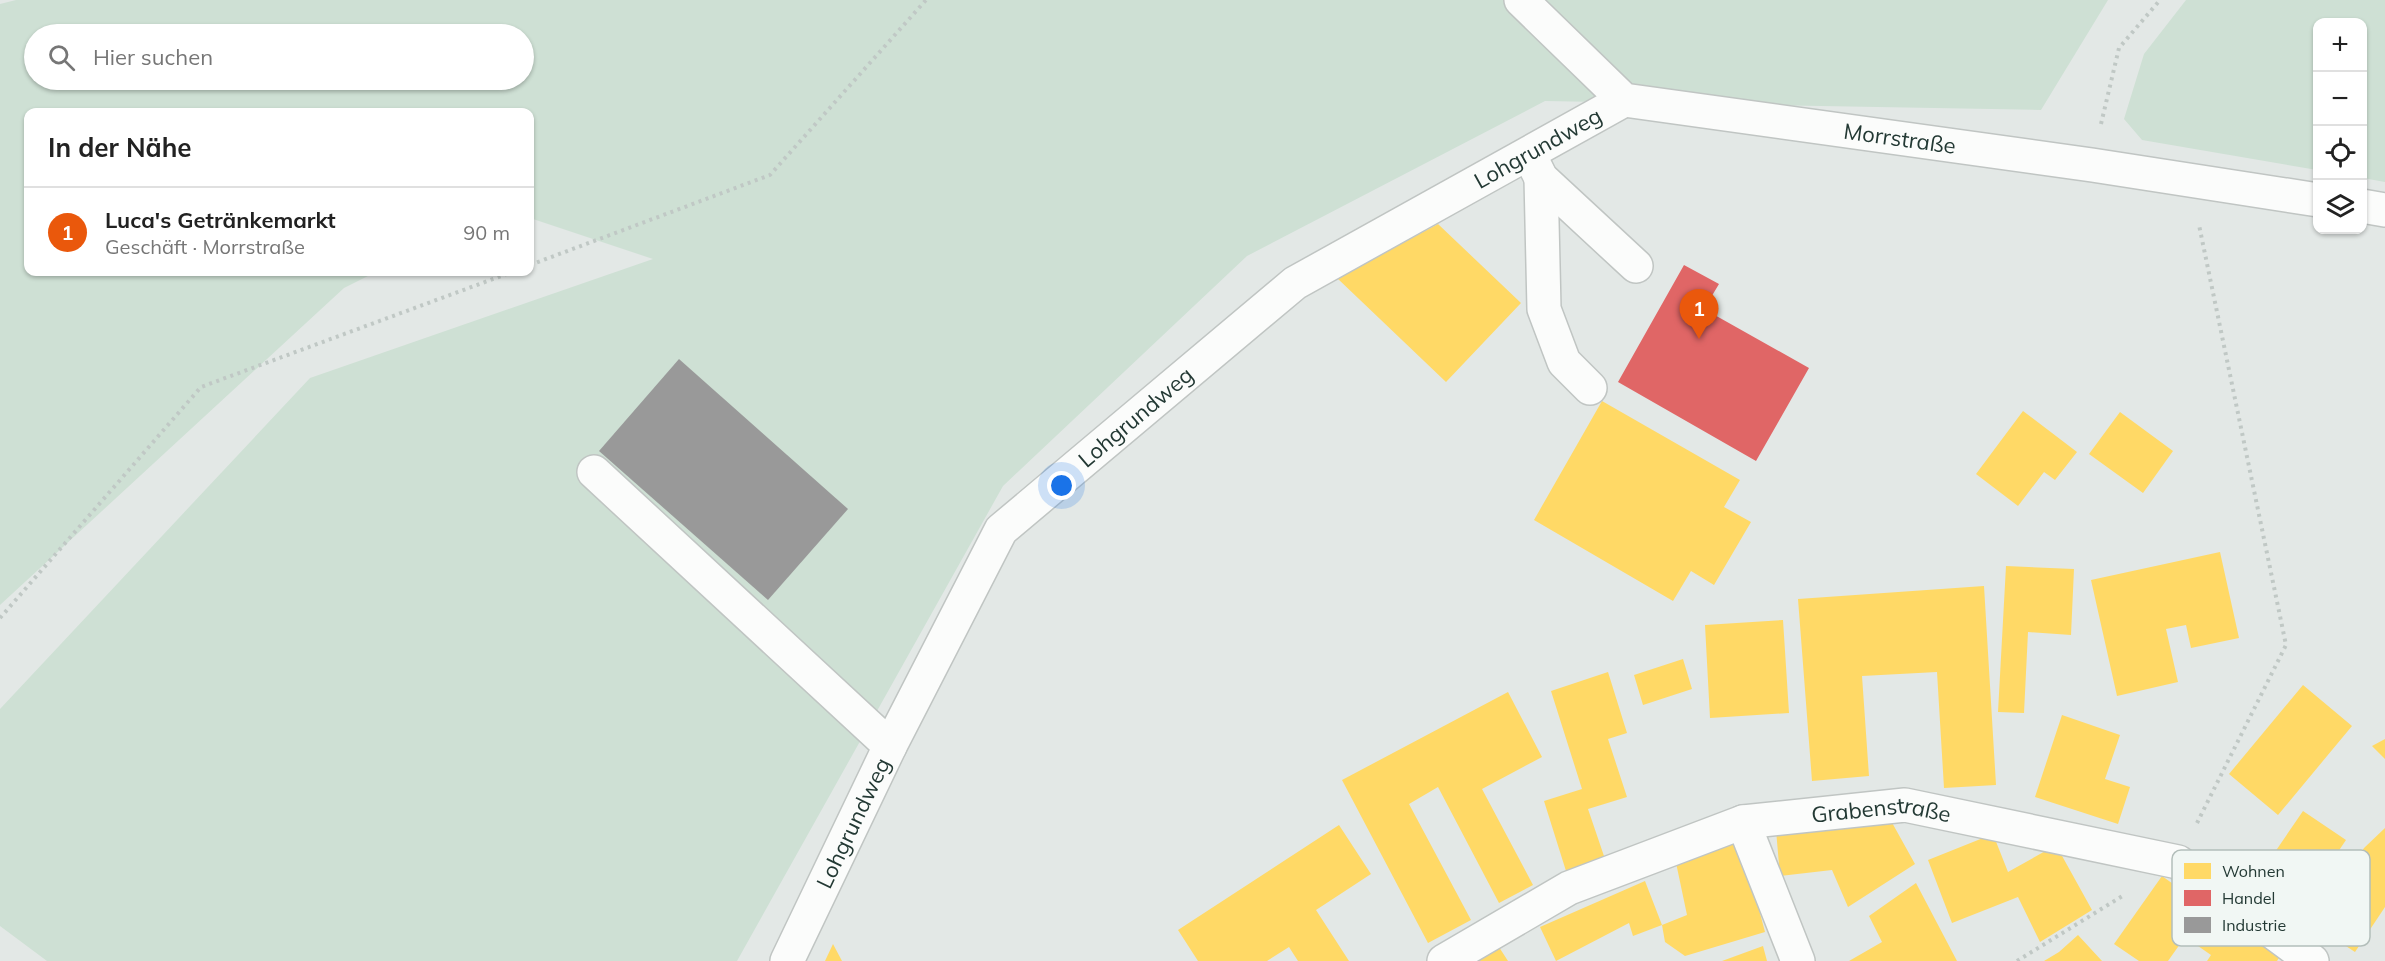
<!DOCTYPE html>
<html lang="de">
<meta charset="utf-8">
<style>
body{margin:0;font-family:Mulish,sans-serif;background:#f2f2f2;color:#222}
.controls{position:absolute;right:18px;top:18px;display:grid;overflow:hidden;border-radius:12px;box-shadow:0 2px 4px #0004}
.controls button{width:54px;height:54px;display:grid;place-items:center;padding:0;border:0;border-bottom:2px solid #e0e0e0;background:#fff;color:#222;font:30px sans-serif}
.you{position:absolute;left:1062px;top:486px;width:21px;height:21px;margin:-15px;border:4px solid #fff;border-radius:50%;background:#1a73e8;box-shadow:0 0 0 9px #1a73e833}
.badge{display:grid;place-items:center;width:39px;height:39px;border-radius:50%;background:#ea580c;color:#fff;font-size:20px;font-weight:700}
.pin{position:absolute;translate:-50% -50px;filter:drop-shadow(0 2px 3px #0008)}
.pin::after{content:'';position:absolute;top:32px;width:21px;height:18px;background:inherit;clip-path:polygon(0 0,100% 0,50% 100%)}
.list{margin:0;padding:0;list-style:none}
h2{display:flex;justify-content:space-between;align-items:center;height:78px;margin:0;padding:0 24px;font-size:26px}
h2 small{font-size:20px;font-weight:400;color:#767676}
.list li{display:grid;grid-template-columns:39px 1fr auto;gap:18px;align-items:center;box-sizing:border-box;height:90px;padding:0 24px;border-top:2px solid #e0e0e0}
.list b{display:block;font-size:22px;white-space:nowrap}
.list p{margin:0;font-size:20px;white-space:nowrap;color:#767676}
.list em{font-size:20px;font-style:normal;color:#767676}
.icon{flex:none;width:33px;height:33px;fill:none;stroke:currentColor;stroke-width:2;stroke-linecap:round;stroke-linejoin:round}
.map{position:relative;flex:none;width:2385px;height:961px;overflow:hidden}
.search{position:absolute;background:#fff;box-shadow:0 2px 4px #0004;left:24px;top:24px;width:510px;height:66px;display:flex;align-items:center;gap:15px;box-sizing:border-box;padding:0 21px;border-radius:33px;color:#767676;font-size:22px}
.panel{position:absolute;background:#fff;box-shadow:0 2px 4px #0004;left:24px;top:108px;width:510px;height:168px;border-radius:12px}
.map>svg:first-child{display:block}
.green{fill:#cee0d4;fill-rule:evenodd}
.homes{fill:#ffd966}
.shops{fill:#e06666}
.industry{fill:#999}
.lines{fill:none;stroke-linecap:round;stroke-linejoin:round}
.minor-casing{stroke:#c0c5c3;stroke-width:36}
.path{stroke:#c0c8c5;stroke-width:4;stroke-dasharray:3 4.5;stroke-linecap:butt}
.minor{stroke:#fbfcfb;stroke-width:33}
.labels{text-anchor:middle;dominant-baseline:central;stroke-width:6;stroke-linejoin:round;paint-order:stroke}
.street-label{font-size:22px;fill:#233934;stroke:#f1f7f4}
.key{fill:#f1f7f4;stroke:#b3beba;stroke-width:1.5}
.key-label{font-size:16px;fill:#233934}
</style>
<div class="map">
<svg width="2385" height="961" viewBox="0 0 2385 961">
<rect width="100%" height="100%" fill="#e3e8e6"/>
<path class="green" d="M16 0H2108L2041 110 1545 101 1247 256 1003 486 737 961H47L0 926V709L310 378 653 259 530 218V112H28V272H376L344 288 0 605V4ZM34 34H524V80H34Z
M2186 0H2385V182L2363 178 2362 22H2318L2317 170 2142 140 2124 119 2144 54Z"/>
<path class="homes" d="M1438 224 1521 303 1446 382 1337 278Z
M1602 401 1740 480 1724 507 1751 522 1714 585 1691 571 1673 601 1534 520Z
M2023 411 2077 452 2055 480 2044 472 2018 506 1976 474Z
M2120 412 2173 451 2143 493 2089 454Z
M2220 552 2239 638 2191 648 2186 625 2166 629 2178 682 2117 696 2091 580Z
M2006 566 2074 569 2071 635 2028 632 2024 713 1998 712Z
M1984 586 1996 785 1944 788 1937 672 1862 676 1869 776 1812 781 1798 599Z
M1783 620 1789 713 1710 718 1705 625Z
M1683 659 1692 689 1643 705 1634 675Z
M1608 672 1627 733 1608 739 1627 797 1588 809 1605 859 1566 871 1544 801 1582 789 1551 691Z
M2303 685 2352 726 2278 815 2229 774Z
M1508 692 1542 757 1482 789 1533 885 1499 903 1438 787 1409 804 1471 920 1428 943 1342 780Z
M2062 715 2120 735 2105 779 2130 787 2118 824 2035 797Z
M2385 739V759L2372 746Z
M2303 811 2346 840 2296 914 2253 884Z
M1890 819 1915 864 1848 907 1832 870 1780 876 1776 830Z
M1339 825 1371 874 1316 910 1349 961H1298L1289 947 1267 961H1198L1178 930Z
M2385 828V907L2355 952 2314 925 2364 848Z
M1993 834 2008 872 2056 845 2092 910 2040 942 2018 897 1952 923 1928 860Z
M1740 838 1765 932 1685 956 1665 942 1662 925 1687 915 1675 858Z
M2162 876 2229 924 2234 917 2284 950 2277 961H2207L2211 955 2185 937 2168 961H2139L2114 944Z
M1645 881 1662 925 1633 936 1629 923 1556 961 1540 927Z
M1916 883 1957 961H1849L1882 942 1869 916Z
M2078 935 2102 961H2044L2059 952Z
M833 944 842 961H825Z
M1497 944 1508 961H1469Z
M1763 946 1767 961H1722Z"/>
<path class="shops" d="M1684 265 1719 284 1704 309 1809 368 1756 461 1618 382Z"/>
<path class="industry" d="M679 359 848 509 768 600 599 451Z"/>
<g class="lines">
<g class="minor-casing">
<g id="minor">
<path id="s1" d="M1521 0 1624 100 2092 165 2318 200"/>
<path d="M1536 168 1541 178 1636 266"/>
<path d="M1541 178 1544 309 1564 362 1590 388"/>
<path d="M2362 206 2385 210"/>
<path d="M594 472 890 746"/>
<path d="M1743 822 1798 961"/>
<path id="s2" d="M787 961 890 746 1001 530 1295 283 1624 100"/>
<path id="s3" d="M1444 961 1569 888 1743 822 1905 805 2178 862 2312 961"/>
</g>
</g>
<path class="path" d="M2101 124 2119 48 2160 0
M530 265 770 175 926 0
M0 618 201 387 512 272
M2197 823 2286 645 2199 225
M2017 961 2124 895"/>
<use href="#minor" class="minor"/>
</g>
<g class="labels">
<g class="street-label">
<text stroke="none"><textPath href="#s1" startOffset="422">Morrstraße</textPath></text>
<text stroke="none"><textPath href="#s2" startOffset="1143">Lohgrundweg</textPath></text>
<text stroke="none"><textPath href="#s2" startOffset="657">Lohgrundweg</textPath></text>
<text stroke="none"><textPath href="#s3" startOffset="470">Grabenstraße</textPath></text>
<text stroke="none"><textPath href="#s2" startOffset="153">Lohgrundweg</textPath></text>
</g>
</g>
<rect x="2172" y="850" width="198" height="96" rx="9" class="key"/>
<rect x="2184" y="863" width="27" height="16" fill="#ffd966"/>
<rect x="2184" y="890" width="27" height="16" fill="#e06666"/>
<rect x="2184" y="917" width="27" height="16" fill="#999"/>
<g class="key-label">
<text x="2222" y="877">Wohnen</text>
<text x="2222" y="904">Handel</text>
<text x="2222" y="931">Industrie</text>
</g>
</svg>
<div class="controls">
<button>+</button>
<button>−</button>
<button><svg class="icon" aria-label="locate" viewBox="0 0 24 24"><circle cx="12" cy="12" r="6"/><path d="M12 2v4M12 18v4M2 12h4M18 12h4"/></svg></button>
<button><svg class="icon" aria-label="layers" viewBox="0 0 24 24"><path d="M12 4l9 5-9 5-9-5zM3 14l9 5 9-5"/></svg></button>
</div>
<div class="you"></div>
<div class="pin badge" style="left:1699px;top:339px">1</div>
<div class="search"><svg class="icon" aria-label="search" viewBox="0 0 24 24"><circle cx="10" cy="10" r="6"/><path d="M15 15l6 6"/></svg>Hier suchen</div>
<section class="panel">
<h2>In der Nähe<small></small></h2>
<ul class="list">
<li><span class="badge">1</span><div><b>Luca's Getränkemarkt</b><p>Geschäft · Morrstraße</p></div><em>90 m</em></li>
</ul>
</section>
</div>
